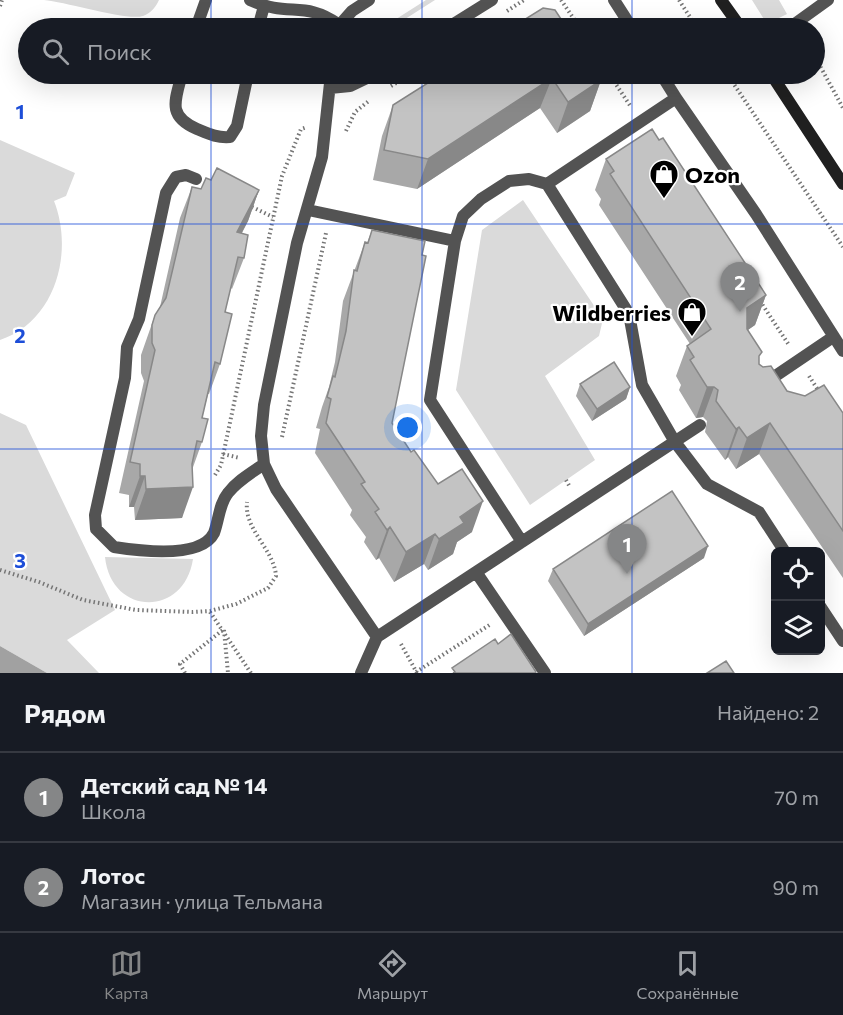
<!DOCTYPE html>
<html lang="ru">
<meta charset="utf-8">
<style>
body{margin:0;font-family:Commissioner,sans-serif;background:#20242c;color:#f1f3f6}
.controls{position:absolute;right:18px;bottom:18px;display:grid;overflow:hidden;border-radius:9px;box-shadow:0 6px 24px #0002}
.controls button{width:54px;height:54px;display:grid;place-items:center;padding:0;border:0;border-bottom:2px solid #363941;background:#171b24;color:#f1f3f6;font:30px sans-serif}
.you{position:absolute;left:408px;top:428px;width:21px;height:21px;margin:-15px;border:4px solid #fff;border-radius:50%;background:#1a73e8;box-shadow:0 0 0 9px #1a73e833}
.badge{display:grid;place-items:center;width:39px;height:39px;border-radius:50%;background:#858687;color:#fff;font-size:20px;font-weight:700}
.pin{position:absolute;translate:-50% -50px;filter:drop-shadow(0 2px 3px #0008)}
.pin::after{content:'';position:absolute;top:32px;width:21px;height:18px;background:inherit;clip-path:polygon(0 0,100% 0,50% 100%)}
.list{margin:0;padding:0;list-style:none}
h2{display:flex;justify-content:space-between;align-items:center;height:78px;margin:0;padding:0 24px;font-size:26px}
h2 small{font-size:20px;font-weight:400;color:#9ea1a6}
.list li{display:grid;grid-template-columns:39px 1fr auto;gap:18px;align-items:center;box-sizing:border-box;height:90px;padding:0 24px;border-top:2px solid #363941}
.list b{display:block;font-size:22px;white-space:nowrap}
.list p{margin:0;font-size:20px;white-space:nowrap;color:#9ea1a6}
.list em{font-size:20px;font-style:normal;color:#9ea1a6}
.icon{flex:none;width:33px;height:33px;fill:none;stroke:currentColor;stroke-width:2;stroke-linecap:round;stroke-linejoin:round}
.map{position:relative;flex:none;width:843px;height:673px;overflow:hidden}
.search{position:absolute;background:#171b24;box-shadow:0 6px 24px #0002;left:18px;right:18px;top:18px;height:66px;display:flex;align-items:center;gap:15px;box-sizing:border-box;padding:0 21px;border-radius:33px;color:#9ea1a6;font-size:22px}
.sheet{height:258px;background:#171b24}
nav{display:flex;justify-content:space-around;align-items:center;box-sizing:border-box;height:84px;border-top:2px solid #363941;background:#171b24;font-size:16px;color:#9ea1a6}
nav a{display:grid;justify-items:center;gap:3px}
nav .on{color:#858687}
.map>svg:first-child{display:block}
.green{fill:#dadada}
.water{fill:#a1a1a1}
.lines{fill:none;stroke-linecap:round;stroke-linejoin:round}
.path{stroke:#757575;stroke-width:4;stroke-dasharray:1.5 3;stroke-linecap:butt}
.service{stroke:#535353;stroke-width:12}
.secondary{stroke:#202020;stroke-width:12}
.wall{fill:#a8a8a8}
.shaded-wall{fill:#888}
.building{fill:#c3c3c3;stroke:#888;stroke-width:1.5}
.grid{fill:none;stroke:#1d4ed8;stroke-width:1.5;stroke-opacity:0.55}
.labels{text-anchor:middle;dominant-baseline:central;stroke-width:4.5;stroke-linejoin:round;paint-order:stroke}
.poi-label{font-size:22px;font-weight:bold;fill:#000;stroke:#fff;text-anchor:start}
.grid-label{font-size:20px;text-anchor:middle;font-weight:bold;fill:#1d4ed8;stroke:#fff;stroke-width:4.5;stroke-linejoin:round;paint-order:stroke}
</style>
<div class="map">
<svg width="843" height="673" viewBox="0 0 843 673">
<rect width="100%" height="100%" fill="#fff"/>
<path class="green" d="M44 0H159C156 7 151 13 143 16 127 21 66 2 44 0Z
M426 0H435L391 28H382Z
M752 0H779L787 14 767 24Z
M0 140 75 173 66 196 54 201C74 252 56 321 0 340Z
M523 200 603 319 599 336 545 376 595 460 530 505 456 390 482 230Z
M0 413 26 425 115 610 67 640 99 673H47L0 646Z
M105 557 193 559C184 618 111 616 105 557Z"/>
<path class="water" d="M0 646 47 673H0Z"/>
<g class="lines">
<path class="path" d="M561 0 580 28
M679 0 697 28
M0 6 2 0
M507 11 524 0
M814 55 843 108
M609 74 631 107
M727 74 843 247
M391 86 411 74
M346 131 355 112 370 100
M248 205 273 217
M760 301 789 345
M809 376 820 393
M282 437 326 233
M223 454 240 458
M215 475 221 465 282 176 301 129 307 127
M566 480 570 487
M0 570 39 582 83 600 136 610 193 612 210 611 236 604 268 588 276 576C274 549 244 530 247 502
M210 612 251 673
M224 630 228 673
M401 644 417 673
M416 672 491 624
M185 673 180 664 224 629"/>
<path class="service" d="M250 0C289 18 304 0 338 24
M614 0 632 28
M196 28 206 0
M258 28 264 6
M337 28 352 11 369 0
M447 28 492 0
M789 28 828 0
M182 74C175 101 167 116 197 129 209 134 217 138 230 137L237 126 248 74
M331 74 322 157 297 243 264 405 261 436 264 464 276 489 377 637 361 673
M661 74 676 98 547 184 629 314 642 385 675 442 707 484 759 512 785 552
M330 88 350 86 375 74
M676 98 756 214 843 351
M196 179 186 175 176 177 166 193 139 319 127 347 125 378 95 515 96 529 114 547C140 551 201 559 214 533 219 520 219 504 228 493 237 481 251 473 264 464
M308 210 455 241
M765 383 833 337
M522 542 430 400 455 241 463 216 481 199 509 181 529 179 547 184
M476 572 545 673
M820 606 843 641
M377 637 700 425"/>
<path class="secondary" d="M721 0 741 28
M771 74 843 184"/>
</g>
<path class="wall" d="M442 74 601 80 590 111 557 133 540 108 417 189 373 180 382 136 393 105Z
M606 159 766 295 755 325 748 330 759 364 787 391 843 413V578L759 454 736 469 728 457 725 460 705 432 707 421 703 417 696 418 679 390 681 385 676 376 687 346 690 344 599 205 601 199 595 190Z
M211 180 259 190 248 221 242 233 244 258 232 289 231 288 225 312 220 364 209 394H208L202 418V442L192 470 182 518 135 520 134 507H129V495L119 493 144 381 141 373V355L155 315 160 307 180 218 192 187 201 189Z
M372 230 392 423 411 452 438 484 472 532 457 542 453 554 428 570 424 564 394 582 379 558 376 560 364 542 366 537 350 515 352 510 315 453 320 429 316 428 322 407 329 387 335 362 343 301 365 242 367 243Z
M580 384 630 387 626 399 592 421 576 396Z
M704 558 584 636 548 581 553 569Z"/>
<path class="shaded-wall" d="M552 78 540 108 417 189 428 159Z
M601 80 590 111 557 133 568 102Z
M259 190 248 221 226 262 237 232Z
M766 295 755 325 736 338 747 308Z
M630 387 626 399 592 421 597 409Z
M707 387H714L703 417 696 418Z
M770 423 759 454 736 469 747 438Z
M739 427 728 457 725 460 736 429Z
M140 476H145L134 507H129Z
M193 487 182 518 135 520 146 489Z
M483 501 472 532 457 542 453 554 428 570 439 539 460 517Z
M390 527 379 558 376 560 387 530Z
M435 534 424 564 394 582 406 552Z
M708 546 704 558 584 636 588 624Z"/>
<path class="building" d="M543 8 555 10 567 28H511Z
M442 74H597L601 80 568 102 552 78 428 159 384 150 393 105Z
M652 129 659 140 663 138 766 295 747 308V329L762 352 759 356V364L763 367 771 366 787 391 805 396 824 385 843 413V531L770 423 747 438 739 427 736 429 716 401 718 390 714 387H707L690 360 694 357 687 346 711 329 610 174 614 171 606 159Z
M217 168 259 190 237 232 248 235 244 258 238 257 225 312 232 314 220 364 215 362 202 418 208 419 202 442 197 441 192 464 193 487 146 489 145 476H140V464L130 462 155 350 152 343V325L155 315 166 298 192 187 201 189 206 178 211 180Z
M372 230 425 241 422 255 426 256 392 423 411 452 414 450 438 484 462 469 483 501 460 517 464 523 439 539 435 534 406 552 390 527 387 530 375 512 379 509 361 484 365 482 326 423 331 399 327 397 333 376 335 377 346 331 354 270 357 271 365 242 368 243Z
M614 362 630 387 597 409 580 384Z
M672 491 708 546 588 624 553 569Z
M511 634 536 672 535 673H453L455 672 452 668 495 639 498 644Z
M726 661 734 673H707Z"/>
<path class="grid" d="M211 0V28M422 0V28M632 0V28M211 74V673M422 74V673M632 74V673M0 224H843M0 449H843"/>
<defs>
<g id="shop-pin" transform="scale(1.5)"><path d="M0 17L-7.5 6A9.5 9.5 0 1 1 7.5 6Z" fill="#000" stroke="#fff"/><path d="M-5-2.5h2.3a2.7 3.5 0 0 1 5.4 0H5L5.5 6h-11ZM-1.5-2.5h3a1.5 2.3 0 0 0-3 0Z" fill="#fff"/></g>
</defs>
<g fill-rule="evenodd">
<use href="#shop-pin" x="664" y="174"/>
<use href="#shop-pin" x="692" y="312"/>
</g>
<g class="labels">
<g class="poi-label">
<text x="685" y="174">Ozon</text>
<text x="671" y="312" text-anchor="end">Wildberries</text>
</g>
</g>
<g class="grid-label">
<text x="20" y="119">1</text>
<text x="20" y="343">2</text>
<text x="20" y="568">3</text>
</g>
</svg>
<div class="controls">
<button><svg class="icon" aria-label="locate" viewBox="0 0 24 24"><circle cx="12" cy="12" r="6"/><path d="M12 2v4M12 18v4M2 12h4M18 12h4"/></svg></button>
<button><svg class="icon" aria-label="layers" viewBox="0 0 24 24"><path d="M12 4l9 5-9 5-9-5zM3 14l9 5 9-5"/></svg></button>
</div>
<div class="you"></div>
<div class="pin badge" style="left:627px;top:574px">1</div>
<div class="pin badge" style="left:740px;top:312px">2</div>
<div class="search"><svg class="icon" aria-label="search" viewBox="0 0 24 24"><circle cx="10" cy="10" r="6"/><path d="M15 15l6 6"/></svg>Поиск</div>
</div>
<section class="sheet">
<h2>Рядом<small>Найдено: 2</small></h2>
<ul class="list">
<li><span class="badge">1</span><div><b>Детский сад № 14</b><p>Школа</p></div><em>70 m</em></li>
<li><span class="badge">2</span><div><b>Лотос</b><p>Магазин · улица Тельмана</p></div><em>90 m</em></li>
</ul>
</section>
<nav>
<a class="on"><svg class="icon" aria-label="map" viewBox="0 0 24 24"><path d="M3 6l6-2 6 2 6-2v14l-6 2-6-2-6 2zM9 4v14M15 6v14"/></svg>Карта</a>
<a><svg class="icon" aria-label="directions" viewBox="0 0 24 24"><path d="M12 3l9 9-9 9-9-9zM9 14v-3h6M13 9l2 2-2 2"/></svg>Маршрут</a>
<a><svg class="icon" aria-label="saved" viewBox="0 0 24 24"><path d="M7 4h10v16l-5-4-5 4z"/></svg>Сохранённые</a>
</nav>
